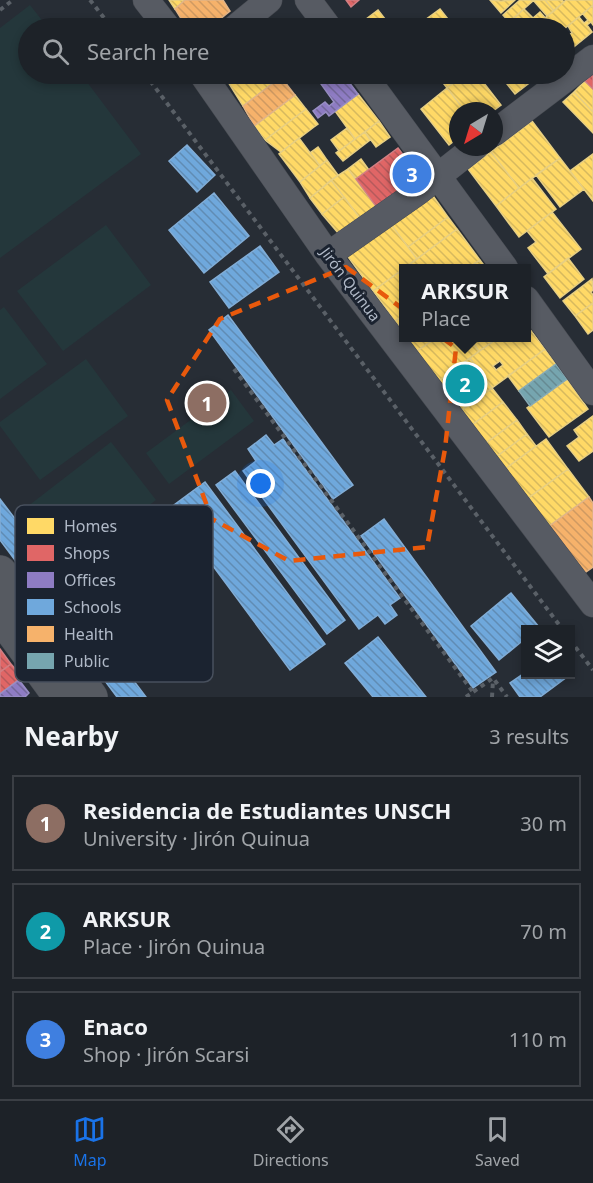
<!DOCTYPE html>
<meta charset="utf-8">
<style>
body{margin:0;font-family:"Noto Sans",sans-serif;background:#2a2f34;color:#f1f3f6}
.controls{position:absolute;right:18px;bottom:18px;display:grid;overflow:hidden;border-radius:0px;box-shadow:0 3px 9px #0003}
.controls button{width:54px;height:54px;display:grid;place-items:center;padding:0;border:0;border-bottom:2px solid #3b3f45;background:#1d2228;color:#f1f3f6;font:30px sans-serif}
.compass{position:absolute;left:449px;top:102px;width:54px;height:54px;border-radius:50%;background:#1d2228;box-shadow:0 3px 9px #0003;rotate:218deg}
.you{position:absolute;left:261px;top:484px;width:21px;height:21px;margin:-15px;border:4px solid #fff;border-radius:50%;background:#1a73e8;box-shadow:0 0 0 9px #1a73e833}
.badge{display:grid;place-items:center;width:39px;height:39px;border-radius:50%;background:#1a73e8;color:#fff;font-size:20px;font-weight:700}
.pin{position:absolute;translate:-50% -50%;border:3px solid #fff;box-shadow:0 2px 6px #0006}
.popup{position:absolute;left:399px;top:264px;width:132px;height:78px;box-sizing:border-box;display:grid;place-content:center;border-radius:0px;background:#1d2228;filter:drop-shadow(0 2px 4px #0005);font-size:20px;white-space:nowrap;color:#a0a4a8}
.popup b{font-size:22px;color:#f1f3f6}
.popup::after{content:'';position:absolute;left:50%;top:100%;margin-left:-12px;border:12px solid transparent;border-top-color:#1d2228}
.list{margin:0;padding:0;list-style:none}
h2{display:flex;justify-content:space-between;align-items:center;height:78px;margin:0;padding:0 24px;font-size:26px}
h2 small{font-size:20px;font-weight:400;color:#a0a4a8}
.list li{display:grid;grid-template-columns:39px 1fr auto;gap:18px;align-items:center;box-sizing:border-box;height:96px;margin:0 12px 12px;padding:0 12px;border:2px solid #3b3f45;border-radius:0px}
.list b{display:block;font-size:22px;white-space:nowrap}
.list p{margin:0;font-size:20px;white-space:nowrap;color:#a0a4a8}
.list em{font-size:20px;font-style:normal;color:#a0a4a8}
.icon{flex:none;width:33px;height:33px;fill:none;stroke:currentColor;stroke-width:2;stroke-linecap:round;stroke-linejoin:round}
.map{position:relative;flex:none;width:593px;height:697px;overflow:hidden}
.search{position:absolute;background:#1d2228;box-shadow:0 3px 9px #0003;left:18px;right:18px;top:18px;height:66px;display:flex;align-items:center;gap:15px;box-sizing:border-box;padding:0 21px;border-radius:33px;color:#a0a4a8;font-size:22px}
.sheet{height:402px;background:#1d2228}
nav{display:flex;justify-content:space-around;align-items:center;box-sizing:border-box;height:84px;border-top:2px solid #3b3f45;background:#1d2228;font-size:16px;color:#a0a4a8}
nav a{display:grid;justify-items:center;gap:3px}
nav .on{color:#1a73e8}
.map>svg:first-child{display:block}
.pitch{fill:#24373b}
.homes{fill:url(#homes-back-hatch);stroke:#e7cf83;stroke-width:1.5;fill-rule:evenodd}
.shops{fill:url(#shops-back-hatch);stroke:#d27f83;stroke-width:1.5}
.offices{fill:url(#offices-back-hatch);stroke:#988ec4;stroke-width:1.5}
.schools{fill:url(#schools-back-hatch);stroke:#82add6;stroke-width:1.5}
.health{fill:url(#health-back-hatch);stroke:#e1b487;stroke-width:1.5}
.public{fill:url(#public-back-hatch);stroke:#87abb6;stroke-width:1.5}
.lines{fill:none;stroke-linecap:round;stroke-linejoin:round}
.street-casing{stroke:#454950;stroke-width:27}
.secondary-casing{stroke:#454950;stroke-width:34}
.path{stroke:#5a6067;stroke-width:4;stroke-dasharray:4.5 4.5;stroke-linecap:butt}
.street{stroke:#575b63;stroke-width:26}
.secondary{stroke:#565a61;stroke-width:33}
.marked{fill:none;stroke:#e8590c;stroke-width:4.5;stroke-dasharray:12 8;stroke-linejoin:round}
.labels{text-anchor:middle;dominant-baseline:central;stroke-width:6;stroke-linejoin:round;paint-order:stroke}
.street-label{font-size:15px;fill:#b0b9c7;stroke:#1b2330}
.key{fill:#1b2330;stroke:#48505d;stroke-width:1.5}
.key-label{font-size:16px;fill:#b0b9c7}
</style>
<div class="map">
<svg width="593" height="697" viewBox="0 0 593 697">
<defs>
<pattern id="homes-back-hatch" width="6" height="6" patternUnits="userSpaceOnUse" patternTransform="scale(1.5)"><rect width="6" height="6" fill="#ffd966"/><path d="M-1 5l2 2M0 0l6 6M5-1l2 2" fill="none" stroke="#d7b95e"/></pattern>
<pattern id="shops-back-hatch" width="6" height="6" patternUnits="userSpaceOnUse" patternTransform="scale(1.5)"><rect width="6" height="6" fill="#e06666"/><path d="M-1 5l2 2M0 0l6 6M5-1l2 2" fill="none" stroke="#b55a5c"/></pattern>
<pattern id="offices-back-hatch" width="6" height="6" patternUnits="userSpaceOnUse" patternTransform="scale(1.5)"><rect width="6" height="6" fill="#8e7cc3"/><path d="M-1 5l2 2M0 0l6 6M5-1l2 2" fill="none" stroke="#73689a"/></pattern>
<pattern id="schools-back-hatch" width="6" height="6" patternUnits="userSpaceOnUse" patternTransform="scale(1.5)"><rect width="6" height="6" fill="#6fa8dc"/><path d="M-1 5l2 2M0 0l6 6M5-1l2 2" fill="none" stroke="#608cb4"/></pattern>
<pattern id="health-back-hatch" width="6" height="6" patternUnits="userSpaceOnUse" patternTransform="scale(1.5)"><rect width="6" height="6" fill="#f6b26b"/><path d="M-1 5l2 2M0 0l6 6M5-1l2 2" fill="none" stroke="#cf9a62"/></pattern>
<pattern id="public-back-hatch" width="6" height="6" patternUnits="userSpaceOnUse" patternTransform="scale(1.5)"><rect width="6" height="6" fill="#76a5af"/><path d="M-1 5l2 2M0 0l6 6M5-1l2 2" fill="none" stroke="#668a92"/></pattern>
</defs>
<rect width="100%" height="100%" fill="#272d35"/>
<path class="pitch" d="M30 5 48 28H28V74H81L141 154 0 258V28Z
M106 225 151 285 63 351 17 291Z
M4 307 47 364 0 399V310Z
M86 359 128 416 40 480 0 426V422Z
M231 390 254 421 169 484 146 453Z
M111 442 156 500 67 567 23 510Z"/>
<path class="homes" d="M169 0H185L175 9Z
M490 0 501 1 515 0 501 13Z
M520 0H534L509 22 503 15Z
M533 0H545L554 11 547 16Z
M545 0H562L564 2 554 11Z
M566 0H593V5L564 29 542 28 549 22 545 18Z
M593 5V25L591 22 587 25 592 32 564 55V33L567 36 572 33 568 26 579 17 584 23 588 20 583 14Z
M440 9 455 28H414Z
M524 9 533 18 520 28 512 20Z
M378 10 392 28H365L361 23Z
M540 12 549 22 541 28 533 18Z
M533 18 541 28H522Z
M223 74H278L281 77 243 106Z
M447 74H465L447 88 440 79Z
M465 74H477L501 105 493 111H465L447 88Z
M499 74H541L515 94Z
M585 81 593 89V112L574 92Z
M447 88 465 111H458V138L449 145 421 109Z
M574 92 593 112V133L563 102Z
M358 94 379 121 355 139 335 111Z
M295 95 306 109 265 140 254 126Z
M306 109 318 124 314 127 281 152 265 140Z
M379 121 390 137 376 147 365 132Z
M532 121 560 158 519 188 491 152Z
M347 128 355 139 339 151 331 140Z
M365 132 370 140 343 161 336 153Z
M299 138 320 166 300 182 279 154Z
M318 147 327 160 320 166 310 153Z
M491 152 519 188 496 206 468 169Z
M593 154V201L570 171Z
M560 158 584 189 560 207 536 175Z
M361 159 369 170 356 179 348 169Z
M327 160 338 175 310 198 300 182Z
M348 169 378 209 362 221 331 180Z
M532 178 556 209 519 237 496 206Z
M331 180 344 197 322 214 310 198Z
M431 193 448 217 408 247 390 223Z
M344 197 362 221 339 234 322 214Z
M552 212 581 249 548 274 528 248 536 242 527 231Z
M448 217 457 229 417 259 408 247Z
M390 223 417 259 373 291 346 254Z
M457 229 480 260 468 268H404V278L399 272Z
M568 258 584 279 560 298 544 277Z
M480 260 486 268H468Z
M399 272 404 278V315L395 321 373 291Z
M592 279 593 290 591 292 593 295V303L575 316 563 301Z
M593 303V330L588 334 575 316Z
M404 315V332L395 321Z
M526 324 545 349 492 388 470 358 498 338H526ZM500 361 503 365 496 370 493 366Z
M407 338H436L417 351Z
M436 338H469L479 351 439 381 417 351Z
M469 338H498L479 351Z
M545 349 556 364 519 391 508 376Z
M470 358 492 388 462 410 439 381Z
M567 379 588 409 549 437 527 408Z
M492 388 503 402 472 425 462 410Z
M503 402 517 420 486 443 472 425Z
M593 416V451L579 461 567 446 579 437 574 430Z
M517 420 527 434 496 457 486 443Z
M527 434 536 446 505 469 496 457Z
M546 439 568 469 527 499 505 469Z
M568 469 589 497 548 527 527 499Z"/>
<path class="shops" d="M346 0H359L351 7Z
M593 74V89L585 81Z
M398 148 420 177 378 209 356 179Z
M0 649 11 664 0 672Z
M11 664 22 677 0 694V672Z"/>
<path class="offices" d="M324 74H343L358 94 329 116 326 112 318 118 313 111 325 102 329 106 334 102 321 84 324 82 320 77Z
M19 680 29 693 25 697H0V694Z"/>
<path class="schools" d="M187 145 215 175 197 192 169 161Z
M214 193 249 236 204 273 169 230Z
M260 246 279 272 229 308 210 282Z
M228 315 353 485 333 499 209 330Z
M266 435 274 445 283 439 400 598 390 605 397 615 385 624 378 615 359 629 243 471 256 461 248 449Z
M235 471 345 620 327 634 216 485Z
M205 482 325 644 290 670 170 508Z
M0 499 35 545 24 553 100 656 109 648 146 697H117L0 540Z
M384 519 496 672 473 688 361 536Z
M135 548 173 597 111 645 73 596Z
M511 593 539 627 536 630H526V638L499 660 471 626Z
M378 637 426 697H373L345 663Z
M526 672V674H571L540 697H520L510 683Z"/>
<path class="health" d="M185 0H223L230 11 209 28H187L175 9Z
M281 77 295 95 254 126 243 106Z
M589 497 593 503V567L583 574 548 527Z"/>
<path class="public" d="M556 364 567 379 530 406 519 391Z"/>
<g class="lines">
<g class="street-casing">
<path id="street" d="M146 0 168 28
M308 0 329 28
M235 28 269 0
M202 74 328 255 593 604
M363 74 505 268
M494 133 593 58
M328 255 418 192 475 147
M526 299 593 392"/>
</g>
<g class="secondary-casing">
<path id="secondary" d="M0 572 91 697
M0 615 60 697"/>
</g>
<path class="path" d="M90 0 112 28
M0 10 13 0
M145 74 563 630
M234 369 473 692
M570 640 593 670
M466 697 493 678 507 697
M492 697 493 680"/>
<use href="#street" class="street"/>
<use href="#secondary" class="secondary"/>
</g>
<path class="marked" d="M346 267 456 348 445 449 427 547 289 561 212 519 167 400 220 319Z"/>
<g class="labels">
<g class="street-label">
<text transform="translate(351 284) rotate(53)">Jirón Quinua</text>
</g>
</g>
<rect x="15" y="505" width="198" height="177" rx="9" class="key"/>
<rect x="27" y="518" width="27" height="16" fill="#ffd966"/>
<rect x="27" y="545" width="27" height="16" fill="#e06666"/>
<rect x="27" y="572" width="27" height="16" fill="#8e7cc3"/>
<rect x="27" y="599" width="27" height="16" fill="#6fa8dc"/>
<rect x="27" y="626" width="27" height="16" fill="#f6b26b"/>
<rect x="27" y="653" width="27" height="16" fill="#76a5af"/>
<g class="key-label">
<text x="64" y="532">Homes</text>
<text x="64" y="559">Shops</text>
<text x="64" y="586">Offices</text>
<text x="64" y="613">Schools</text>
<text x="64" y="640">Health</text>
<text x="64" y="667">Public</text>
</g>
</svg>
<div class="controls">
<button><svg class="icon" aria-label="layers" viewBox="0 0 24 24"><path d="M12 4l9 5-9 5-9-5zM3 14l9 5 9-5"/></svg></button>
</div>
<svg class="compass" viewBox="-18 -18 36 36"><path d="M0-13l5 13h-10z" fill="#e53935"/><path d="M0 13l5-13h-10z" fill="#a0a4a8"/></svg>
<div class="you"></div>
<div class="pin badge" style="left:207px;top:403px;background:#8d6e63">1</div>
<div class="pin badge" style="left:465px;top:384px;background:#0f9aa8">2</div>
<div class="popup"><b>ARKSUR</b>Place</div>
<div class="pin badge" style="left:412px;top:174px;background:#3f7fe0">3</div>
<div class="search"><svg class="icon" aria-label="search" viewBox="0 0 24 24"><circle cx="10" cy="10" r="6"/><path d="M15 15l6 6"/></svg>Search here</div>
</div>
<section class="sheet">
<h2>Nearby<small>3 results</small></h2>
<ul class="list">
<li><span class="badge" style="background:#8d6e63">1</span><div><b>Residencia de Estudiantes UNSCH</b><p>University · Jirón Quinua</p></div><em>30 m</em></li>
<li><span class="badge" style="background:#0f9aa8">2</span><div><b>ARKSUR</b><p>Place · Jirón Quinua</p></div><em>70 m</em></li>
<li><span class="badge" style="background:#3f7fe0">3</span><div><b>Enaco</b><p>Shop · Jirón Scarsi</p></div><em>110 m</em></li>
</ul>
</section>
<nav>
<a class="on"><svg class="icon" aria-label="map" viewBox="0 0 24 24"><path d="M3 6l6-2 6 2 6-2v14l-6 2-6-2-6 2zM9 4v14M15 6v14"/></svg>Map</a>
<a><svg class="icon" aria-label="directions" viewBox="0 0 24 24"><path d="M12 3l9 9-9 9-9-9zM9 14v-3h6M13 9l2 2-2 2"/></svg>Directions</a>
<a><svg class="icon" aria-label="saved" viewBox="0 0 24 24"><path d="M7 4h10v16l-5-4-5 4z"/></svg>Saved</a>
</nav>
